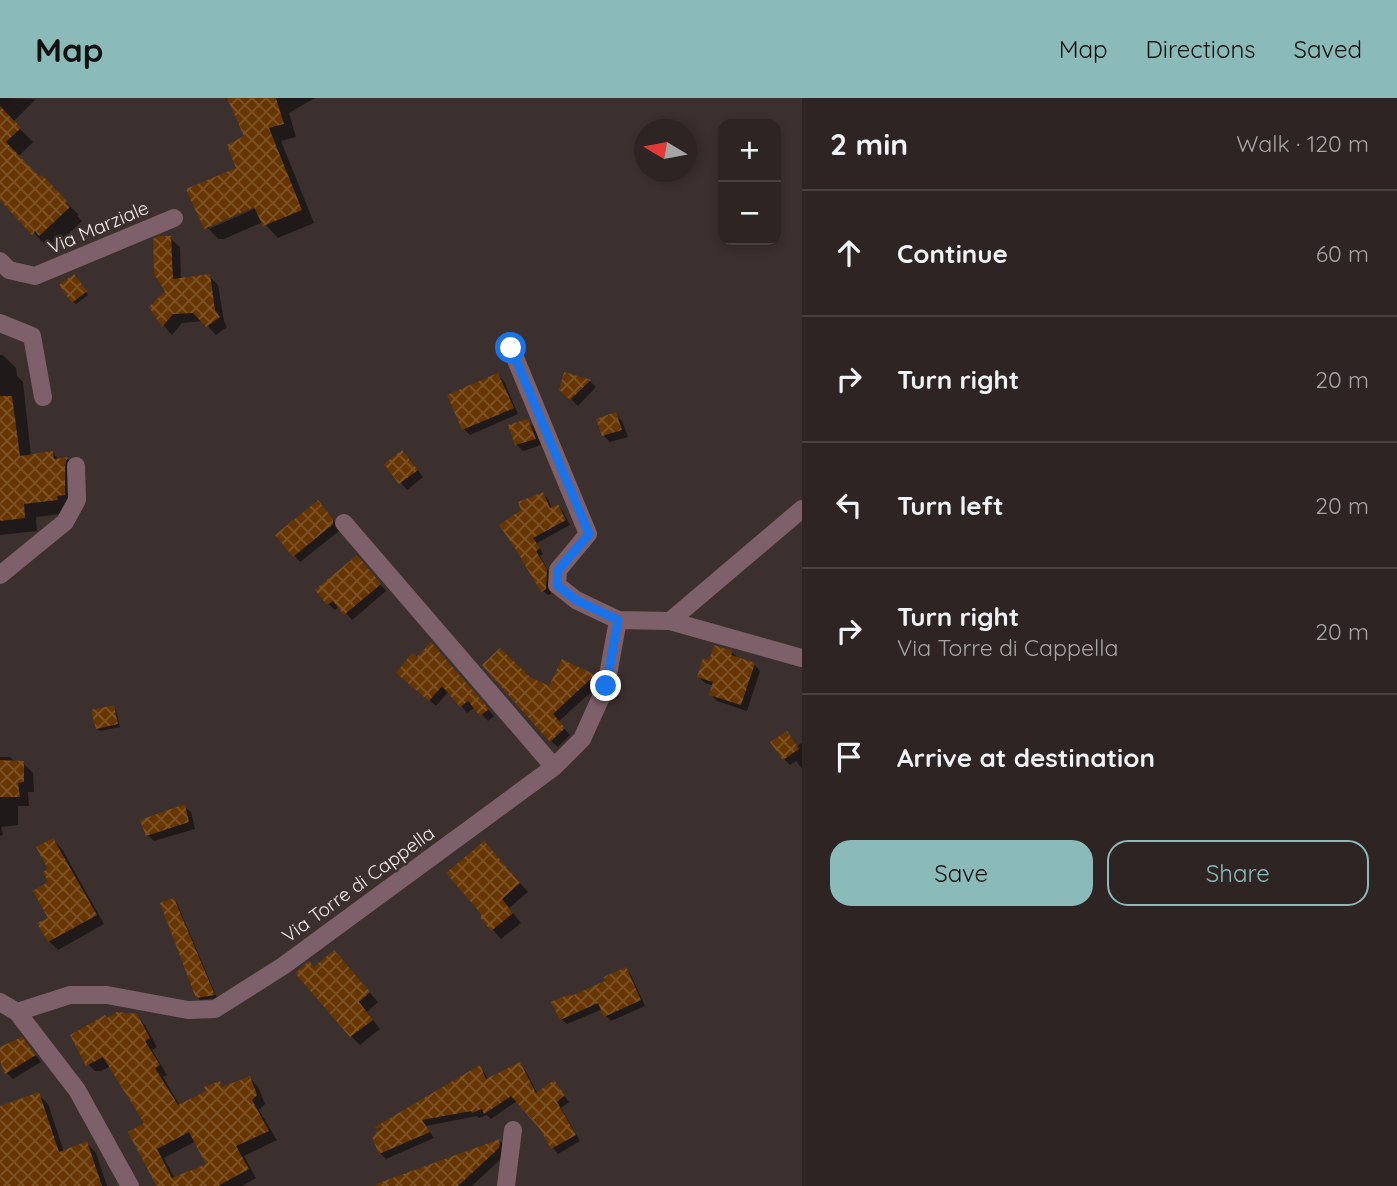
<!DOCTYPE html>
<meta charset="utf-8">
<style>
body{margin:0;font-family:Quicksand,sans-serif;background:#352c2b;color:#f1f3f6}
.controls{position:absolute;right:21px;top:21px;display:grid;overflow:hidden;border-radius:14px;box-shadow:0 4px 10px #0003}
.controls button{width:63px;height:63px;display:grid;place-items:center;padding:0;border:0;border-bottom:2px solid #484141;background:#2d2423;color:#f1f3f6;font:35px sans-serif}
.compass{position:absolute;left:634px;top:21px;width:63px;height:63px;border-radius:50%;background:#2d2423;box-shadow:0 4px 10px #0003;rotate:280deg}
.stop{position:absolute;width:21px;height:21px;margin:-16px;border:5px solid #1a73e8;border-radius:50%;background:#fff}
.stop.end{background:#1a73e8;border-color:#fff;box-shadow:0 2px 7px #0008}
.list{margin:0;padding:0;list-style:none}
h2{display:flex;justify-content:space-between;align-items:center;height:91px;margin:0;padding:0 28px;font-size:30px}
h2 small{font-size:23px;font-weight:400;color:#a7a4a6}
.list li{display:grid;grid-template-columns:46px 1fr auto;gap:21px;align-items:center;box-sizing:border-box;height:126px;padding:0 28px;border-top:2px solid #484141}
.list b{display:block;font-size:26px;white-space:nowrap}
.list p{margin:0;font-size:23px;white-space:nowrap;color:#a7a4a6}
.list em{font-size:23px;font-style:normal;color:#a7a4a6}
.actions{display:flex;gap:14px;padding:21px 28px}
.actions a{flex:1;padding:16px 0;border:2px solid #8bbbb9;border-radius:21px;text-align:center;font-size:24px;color:#8bbbb9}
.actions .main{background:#8bbbb9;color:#111}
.icon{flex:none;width:38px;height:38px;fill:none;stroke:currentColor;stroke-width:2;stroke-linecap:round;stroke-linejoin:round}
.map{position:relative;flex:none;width:802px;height:1088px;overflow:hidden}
header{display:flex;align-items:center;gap:42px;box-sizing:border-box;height:98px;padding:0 35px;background:#8bbbb9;color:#111}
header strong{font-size:33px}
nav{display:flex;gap:38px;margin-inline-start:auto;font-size:24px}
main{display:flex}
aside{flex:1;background:#2d2423}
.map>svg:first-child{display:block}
.shadow{fill:#0007;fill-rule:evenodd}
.building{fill:url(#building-cross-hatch);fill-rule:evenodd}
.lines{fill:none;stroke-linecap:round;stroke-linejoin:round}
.minor{stroke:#7e606b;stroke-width:18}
.route{stroke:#1a73e8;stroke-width:9}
.labels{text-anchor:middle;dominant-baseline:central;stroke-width:5;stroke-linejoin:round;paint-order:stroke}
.street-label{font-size:19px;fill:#f6eeed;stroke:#3c302f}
</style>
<header>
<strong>Map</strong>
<nav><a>Map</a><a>Directions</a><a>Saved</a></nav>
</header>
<main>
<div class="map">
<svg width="802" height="1088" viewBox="0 0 802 1088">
<defs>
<pattern id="building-cross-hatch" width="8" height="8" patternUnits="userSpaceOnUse" patternTransform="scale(1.75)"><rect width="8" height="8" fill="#673500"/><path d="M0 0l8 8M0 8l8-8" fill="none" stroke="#7d5326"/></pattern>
</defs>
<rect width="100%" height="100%" fill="#3c302f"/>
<path class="shadow" d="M0 0 36 1 13 24 33 44 18 59 41 81 55 93 79 117 77 118 82 123 54 150 49 145 46 148 0 99Z
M228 0H315L289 15 296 39 281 43 314 125 278 140 263 124 224 141H218L205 127 238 71 247 39ZM261 104 263 107 209 131V127Z
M170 140 180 149 181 182 209 178 218 187 224 223 227 229 216 237 203 223 182 225 172 237 164 228 151 209 167 194Z
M77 181 88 197 76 206 73 204Z
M0 257H3L16 270 17 278 23 284 31 358 53 355 59 362 69 361 81 373 70 415 36 419 37 433 0 437Z
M566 276 590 283 596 289 578 308 561 291Z
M498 277 504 283 518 316 470 337 464 331 449 298Z
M615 316 622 323 628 339 610 344 604 338 598 322Z
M527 323 534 329 541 347 523 353 516 346Z
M409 360 423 379 407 392 386 366Z
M543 396 548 401 552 411 558 408 563 413 570 427 537 445 543 456 540 458 551 477V496L548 497 543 493 523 413Z
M325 411 339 429V433L300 464 294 457Z
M363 466 386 493 352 522 340 508 335 512 328 506Z
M437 553 494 618 488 623 475 609 467 615 449 593 436 608 405 581 417 562Z
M732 554 739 562 754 566 760 573 747 613 717 603 711 597 714 588 705 585 699 579 710 564Z
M563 563 594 579 601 585 558 624 570 637 558 649 551 643 529 580 550 591Z
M113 609 116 612 120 629 100 633 97 631Z
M787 635 797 648 802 645V671L796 663 790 667 784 661Z
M0 659H10L15 664 23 665 33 675 34 694H28L29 708H18V727L1 729 3 737 0 738Z
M184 708 191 714 195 731 154 743 147 737Z
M53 742 62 751 104 826 58 852 49 843 50 771Z
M493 754 528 794 509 810 521 825 501 841 482 819Z
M174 802 177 805 217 900 200 902 197 899Z
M342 864 378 904 367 914 380 931 360 947 351 938 315 871Z
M626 871 631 877 645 908 611 923 606 918 603 911 567 926 561 921 572 900 607 884Z
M136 918 145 927 157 949 152 952 167 977 163 979 180 1008 208 993 219 985 224 990 250 980 258 989 265 1006 259 1012 277 1042 244 1058 256 1080 242 1088H158L147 1026 111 968 101 973H95L86 964 107 922ZM196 1043 209 1067 175 1081 164 1060Z
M28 947 41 964 13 981 7 975 0 963V951Z
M519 966 525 972 538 996 559 990 569 1004 561 1010 580 1043 558 1056 553 1050 541 1030 517 1003 491 1021 487 1017 479 1020 477 1018 426 1028 434 1040 386 1061 380 1055 381 1033 378 1030 479 969 485 975 488 982Z
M38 996 48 1006 64 1054 87 1045 96 1055 107 1088H0V1009Z
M500 1043 506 1049 505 1057 472 1088H395L392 1082Z"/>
<path class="building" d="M227 0H276L284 26 269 30 302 112 263 128 254 109 204 131 186 91 236 70 227 47 244 38Z
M0 8 21 30 6 44 40 79 42 77 67 103 65 104 70 109 39 138 35 133 32 137 0 102Z
M159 138H171L173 181 210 176 215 212 220 219 206 229 193 215 173 216 162 229 149 209 165 193 154 176 153 141Z
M74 176 87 193 72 205 59 187Z
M564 274 591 282 570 302 559 292Z
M498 275 514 310 462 332 447 297Z
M0 298H12L20 358 53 353 54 361 69 359 66 363 65 368V397L57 398 58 402 24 406 25 420 0 423Z
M616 314 622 332 602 338 596 321Z
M528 321 536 341 515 347 508 327Z
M402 352 418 372 399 386 384 366Z
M543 394 550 410 558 406 566 422 533 440 540 450 536 453 547 471 546 491 541 494 515 450 499 427 521 412 518 404Z
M318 402 333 421V426L293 459 275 437Z
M357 457 381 486 344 517 333 503 327 507 315 492Z
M431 544 489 611 480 618 468 603 460 609 442 588 429 603 396 575 412 555 417 559Z
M714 547 733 553 731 557 755 565 741 607 709 597 713 584 697 579 703 560 709 562Z
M500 550 530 579 549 588 562 561 595 577 553 616 565 630 550 644 482 567Z
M114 607 118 626 96 631 91 612Z
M787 633 799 651 783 662 770 644Z
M0 662 24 663V684L18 685 20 699H0Z
M185 706 189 724 146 738 140 722Z
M53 740 97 817 48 844 37 825 48 820 33 793 48 784 43 774 48 771 36 749Z
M484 743 520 785 502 801 513 815 491 833 480 819 482 817 446 775Z
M174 800 215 897 196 900 160 805Z
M334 852 370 894 359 904 373 922 350 939 295 875 309 863 314 869Z
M626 869 641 902 604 919 598 905 560 922 551 904 570 896 571 898 605 883 604 879Z
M117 914 137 916 150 940 145 943 160 967 155 970 178 1007 206 993 204 989 220 983 222 989 250 978 257 997 252 1002 269 1033 236 1048 249 1071 218 1088H155L156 1087 128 1034 144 1025 103 959 86 968 70 937 105 917 107 920ZM189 1034 206 1066 172 1080 157 1051Z
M22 939 36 957 5 976 0 963V949Z
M520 964 536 995 554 982 565 997 557 1004 576 1037 551 1051 540 1031 511 998 484 1016 482 1011 472 1015 471 1013 422 1022 430 1034 379 1056 372 1039 381 1030 376 1031 375 1029 480 967 486 981Z
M39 994 59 1054 87 1043 102 1088H0V1008Z
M500 1041 499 1050 458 1088H377L376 1086Z"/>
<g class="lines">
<path class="minor" d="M0 163 9 172 35 178 174 120
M0 225 32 238 43 299
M511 250 588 436 558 472 557 487 576 502 618 522 670 523 802 411
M344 425 554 669
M0 477 65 424 77 402 76 368
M670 523 802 560
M0 904 17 914 77 992 130 1088
M17 914 70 897H107L188 912 215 911 283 868 554 669 582 641 606 588 618 522
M506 1088 513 1032"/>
</g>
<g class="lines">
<path class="route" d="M511 250 589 436 558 472 557 487 576 502 618 522 606 588"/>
</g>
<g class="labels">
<g class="street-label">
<text transform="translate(98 129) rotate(-23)">Via Marziale</text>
<text transform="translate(358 786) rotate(-36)">Via Torre di Cappella</text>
</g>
</g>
</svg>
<div class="controls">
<button>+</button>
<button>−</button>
</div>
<svg class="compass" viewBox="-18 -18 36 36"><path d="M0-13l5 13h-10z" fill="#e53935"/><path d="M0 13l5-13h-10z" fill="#a7a4a6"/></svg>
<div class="stop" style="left:511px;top:250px"></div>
<div class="stop end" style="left:606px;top:588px"></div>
</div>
<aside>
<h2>2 min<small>Walk · 120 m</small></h2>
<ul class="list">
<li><svg class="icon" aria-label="ahead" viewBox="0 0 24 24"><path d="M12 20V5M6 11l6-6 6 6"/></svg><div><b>Continue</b></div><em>60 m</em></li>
<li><svg class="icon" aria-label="right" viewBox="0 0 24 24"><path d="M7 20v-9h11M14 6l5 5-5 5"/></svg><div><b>Turn right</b></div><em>20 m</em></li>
<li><svg class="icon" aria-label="left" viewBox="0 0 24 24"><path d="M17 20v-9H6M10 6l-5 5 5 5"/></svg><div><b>Turn left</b></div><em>20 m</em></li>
<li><svg class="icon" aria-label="right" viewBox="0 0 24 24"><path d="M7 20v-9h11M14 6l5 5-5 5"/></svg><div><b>Turn right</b><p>Via Torre di Cappella</p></div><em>20 m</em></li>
<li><svg class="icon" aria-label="arrive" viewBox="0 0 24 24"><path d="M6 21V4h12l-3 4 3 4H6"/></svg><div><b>Arrive at destination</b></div></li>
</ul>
<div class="actions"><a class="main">Save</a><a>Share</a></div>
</aside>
</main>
